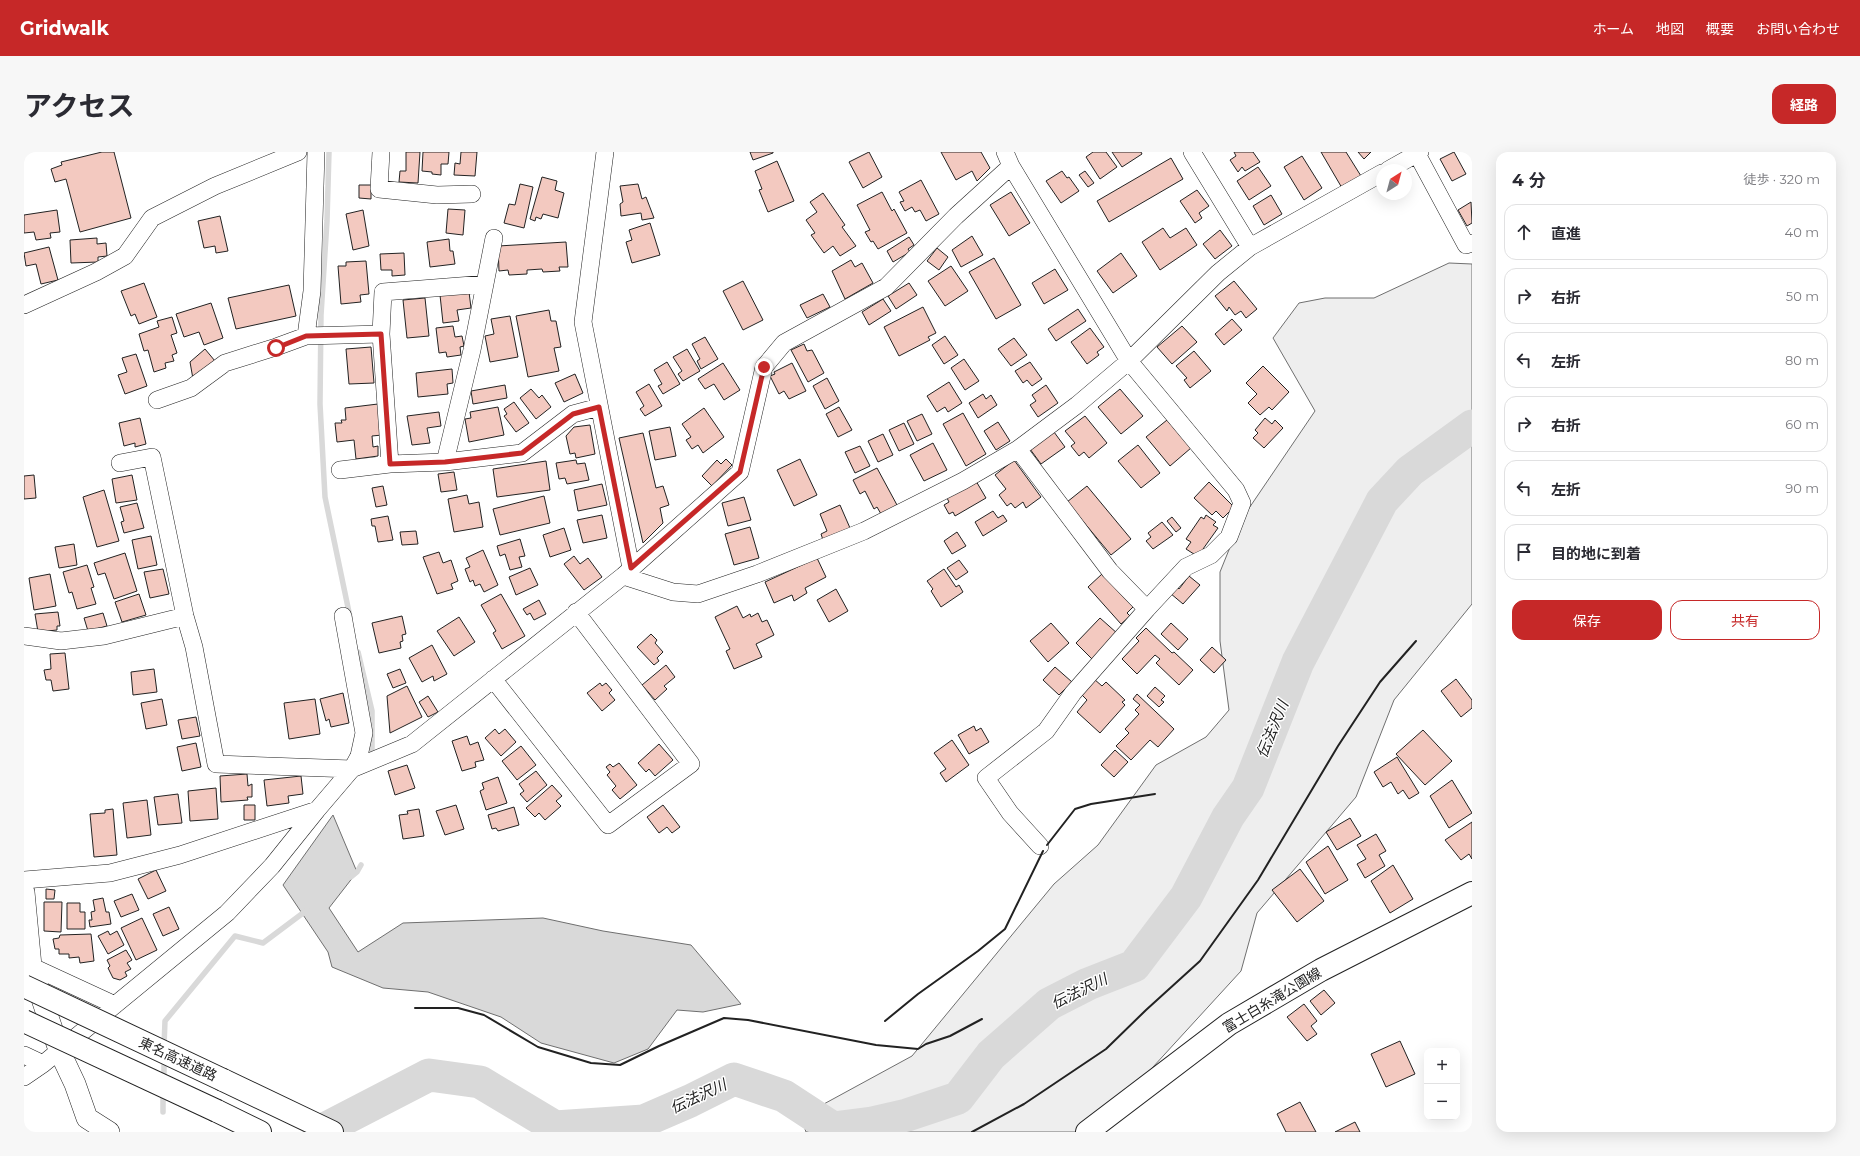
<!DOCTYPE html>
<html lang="ja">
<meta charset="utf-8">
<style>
body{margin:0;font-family:Montserrat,"Noto Sans JP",sans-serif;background:#f7f7f7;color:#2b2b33}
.controls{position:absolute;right:12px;bottom:12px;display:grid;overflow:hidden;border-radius:8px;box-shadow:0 4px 16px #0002}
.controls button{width:36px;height:36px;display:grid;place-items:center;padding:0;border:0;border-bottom:1px solid #e1e1e2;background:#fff;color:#2b2b33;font:20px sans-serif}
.compass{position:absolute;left:1352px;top:12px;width:36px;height:36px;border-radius:50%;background:#fff;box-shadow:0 4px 16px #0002;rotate:36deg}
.stop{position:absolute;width:12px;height:12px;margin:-9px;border:3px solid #c62828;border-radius:50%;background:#fff}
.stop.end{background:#c62828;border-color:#fff;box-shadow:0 1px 4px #0008}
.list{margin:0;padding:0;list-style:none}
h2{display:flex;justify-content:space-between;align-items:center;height:52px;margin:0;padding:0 16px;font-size:17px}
h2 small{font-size:13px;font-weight:400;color:#7c7c81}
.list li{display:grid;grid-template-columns:26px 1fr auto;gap:12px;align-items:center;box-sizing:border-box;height:56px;margin:0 8px 8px;padding:0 8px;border:1px solid #e1e1e2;border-radius:12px}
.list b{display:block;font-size:15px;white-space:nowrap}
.list em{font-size:13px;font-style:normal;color:#7c7c81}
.actions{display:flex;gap:8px;padding:12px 16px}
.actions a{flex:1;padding:9px 0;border:1px solid #c62828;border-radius:12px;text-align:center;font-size:14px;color:#c62828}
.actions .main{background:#c62828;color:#fff}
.icon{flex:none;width:22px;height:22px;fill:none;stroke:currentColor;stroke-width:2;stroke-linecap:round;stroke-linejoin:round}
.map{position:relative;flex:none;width:1448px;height:980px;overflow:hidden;border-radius:12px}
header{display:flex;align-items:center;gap:24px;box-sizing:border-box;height:56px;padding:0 20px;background:#c62828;color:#fff}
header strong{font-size:19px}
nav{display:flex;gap:22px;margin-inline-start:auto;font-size:14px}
.intro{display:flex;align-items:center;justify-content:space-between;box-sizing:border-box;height:96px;padding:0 24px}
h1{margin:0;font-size:28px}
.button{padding:10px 18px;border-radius:12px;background:#c62828;color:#fff;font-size:14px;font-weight:700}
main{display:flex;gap:24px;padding:0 24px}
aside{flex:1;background:#fff;border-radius:12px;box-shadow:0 4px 16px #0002}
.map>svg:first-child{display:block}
.green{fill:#eee;stroke:#6f6f6f}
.water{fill:#d9d9d9;stroke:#6f6f6f}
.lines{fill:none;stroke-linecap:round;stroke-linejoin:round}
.stream{stroke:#d9d9d9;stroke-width:5.5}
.river{stroke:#d9d9d9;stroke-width:33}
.building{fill:#f3c9c0;stroke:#222}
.minor-casing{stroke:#222;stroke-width:18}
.tertiary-casing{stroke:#222;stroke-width:22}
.primary-casing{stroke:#222;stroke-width:24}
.motorway-casing{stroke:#222;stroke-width:24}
.minor{stroke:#fff;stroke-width:17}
.tertiary{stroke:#fff;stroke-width:21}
.primary{stroke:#fff;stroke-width:22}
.motorway{stroke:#fff;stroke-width:22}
.motorway-bridge-casing{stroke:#222;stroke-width:24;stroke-linecap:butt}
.motorway-bridge{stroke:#fff;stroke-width:22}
.wall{stroke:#222;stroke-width:2}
.route{stroke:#c62828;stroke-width:5}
.labels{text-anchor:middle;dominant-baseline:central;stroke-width:3;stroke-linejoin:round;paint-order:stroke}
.street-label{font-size:14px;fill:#222;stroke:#fff}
.water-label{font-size:15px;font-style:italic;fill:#222;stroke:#fff}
</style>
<header>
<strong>Gridwalk</strong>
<nav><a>ホーム</a><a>地図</a><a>概要</a><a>お問い合わせ</a></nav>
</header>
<div class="intro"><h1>アクセス</h1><a class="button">経路</a></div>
<main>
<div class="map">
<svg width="1448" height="980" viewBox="0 0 1448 980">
<rect width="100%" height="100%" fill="#fff"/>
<path class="green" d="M1425 111 1448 112V452L1370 548 1332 645 1233 761 1217 819 1085 963 1051 980H782L781 977 798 953 888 904 1030 732 1074 693 1132 613 1182 585 1205 558 1196 489V420L1217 368 1291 259 1249 186 1275 151 1301 146H1350Z"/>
<path class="water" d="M309 663 333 720 305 756 334 800 379 771 519 766 579 779 667 793 717 852 679 860 653 858 624 897 590 911 517 891 477 865 404 840 359 836 308 815 304 800 259 733Z"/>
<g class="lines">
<path class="stream" d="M305 0 303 69 297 163 296 252 301 345 326 465
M334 500 348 559V598
M327 725 333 720 337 713
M140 894 141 869 211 784 239 791 283 758
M140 928V906
M139 960V938"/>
<path class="river" d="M295 980 405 923 456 930 531 975 620 969 666 949 710 927 760 944 809 976 848 971 883 963 934 946 967 903 1025 852 1064 832 1110 814 1162 745 1204 665 1224 636 1274 510 1358 349 1386 319 1448 274"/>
</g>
<path class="building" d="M78 0H90L107 66 56 80 42 27 31 30 27 17 38 13 37 10Z
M382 0H396L394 31 375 30 376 19H382Z
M399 0H425L424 12H417V23L408 22V20L398 19Z
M437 0H453L451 24 430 23 431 11 436 12Z
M726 0H749V1L729 8Z
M845 0 858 25 839 36 825 10Z
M917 0H957L966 16 953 29 948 19 932 28Z
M1069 0H1082L1093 15 1076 27 1062 5Z
M1088 0H1117L1118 2 1098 15Z
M1210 0H1229L1236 10 1221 19 1218 15 1214 20 1206 8 1212 4Z
M1297 0H1322L1337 24 1318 36Z
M1334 0H1347L1340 7Z
M1430 0 1442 22 1428 29 1416 7Z
M1278 4 1298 36 1280 48 1260 15Z
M1147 6 1159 27 1085 70 1073 49Z
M753 9 770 49 744 60 735 38 738 37 731 19Z
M1234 15 1247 34 1225 48 1213 29Z
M1038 19 1043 26 1045 25 1055 39 1037 51 1022 29Z
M1061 19 1070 31 1064 35 1055 23Z
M518 25 533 29 531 38 540 41 534 66 519 62 517 67 512 65 511 69 506 67Z
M897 28 915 62 902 69 896 58 891 60 888 55 881 59 876 50 880 49 875 40Z
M496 32 509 35 500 76 480 71 485 52 491 53Z
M614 32 618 47 622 45 630 66 618 68 617 61 597 64 596 52 599 50 596 34Z
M335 33H347V47L335 46Z
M1173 38 1185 54 1175 61 1178 66 1171 71 1156 49Z
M858 40 868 59 870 57 883 81 854 97 849 89 847 90 841 80 846 78 833 53Z
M987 40 1006 71 985 84 966 53Z
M799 41 821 73 818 75 832 94 816 104 809 94 800 101 787 83 791 81 782 68 793 60 786 50Z
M1247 43 1258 62 1240 73 1229 54Z
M1447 50 1448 71 1443 74 1434 58Z
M424 57 441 58 439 83 422 81Z
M33 58 36 80 26 81 27 86 12 88 10 80 0 81V63Z
M339 58 345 94 329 98 322 62Z
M196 64 204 99 192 101 191 94 180 96 174 69Z
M626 71 636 103 608 111 602 90 608 88 605 78Z
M1139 76 1146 86 1162 76 1173 93 1136 118 1118 90Z
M1196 78 1208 94 1191 107 1179 92Z
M948 84 959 103 937 115 928 98Z
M885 85 890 93 884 97 886 100 869 110 863 99Z
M73 86V92L82 91 83 104 74 105V110L47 111 46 88Z
M425 87 426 99H429L431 112 406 115 403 90Z
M542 90 544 115H535L536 119 519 120 518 117 503 118V122L485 123 484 118 475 119 474 94Z
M25 95 34 128 17 132 12 112 2 114 0 101Z
M913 96 924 105 915 118 903 109Z
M380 101 381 123 368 124V118H357L356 102Z
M1097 101 1113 124 1089 141 1073 119Z
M970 106 997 153 972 167 945 120Z
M827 108 831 115 838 111 849 131 821 147 808 119Z
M342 109 345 142 336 143 337 150 317 152 314 114H322V110Z
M927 114 944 139 921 154 904 129Z
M1031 117 1044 138 1020 152 1008 131Z
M719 129 739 168 719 178 699 139Z
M1210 129 1233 157 1222 166 1217 159 1211 163 1205 155 1203 159 1191 144Z
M120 131 133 165 115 172 111 162 107 164 97 139Z
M885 131 893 143 872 157 864 144Z
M265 133 272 164 212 177 204 146Z
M445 140 447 156 433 158 435 169 419 171 416 143Z
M799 142 806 155 783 166 776 153Z
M401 146 405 184 383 186 379 148Z
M859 147 867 159 845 173 838 160Z
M187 151 199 186 180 193 175 180 160 185 152 162Z
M899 155 912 181 904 185 906 188 875 204 860 175Z
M1054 157 1062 169 1032 189 1024 177Z
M525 158 527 169H532L537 195 530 196 535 219 504 225 492 164Z
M486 164 494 205 466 210 461 184 470 182 467 167Z
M148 165 153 181 147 183 153 201 148 203 150 209 141 211 142 216 130 220 124 198 120 199 115 182 135 175 133 169Z
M1208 167 1218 178 1200 193 1191 182Z
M429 174 431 185 438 184 440 194 436 195 437 203 423 205 422 200 415 201 412 176Z
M1158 174 1173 190 1148 212 1133 195Z
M1066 176 1080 195 1073 200 1075 203 1063 212 1047 190Z
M921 184 934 203 920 212 908 193Z
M681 185 694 207 677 217 673 209 676 207 668 192Z
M990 186 1003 203 987 214 974 197Z
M780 192 783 199 788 198 800 221 784 230 767 198Z
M347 195 350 231 325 232 322 197Z
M181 197 191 209 169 227 166 210Z
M663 197 676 219 659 229 654 222 658 219 649 205Z
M1170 199 1187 219 1166 236 1160 228 1163 226 1152 214Z
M112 202 123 234 101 242 94 223 103 220 98 206Z
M940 207 955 229 941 238 927 216Z
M643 210 656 232 639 242 634 234 638 232 630 218Z
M1006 210 1018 227 1008 234 1003 228 999 231 991 219Z
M699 211 716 238 700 248 690 232 681 237 674 227Z
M768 211 782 239 765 247 760 239 755 242 746 224 751 222 750 220Z
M1239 214 1265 240 1248 258 1245 255 1236 263 1224 251 1233 242 1222 231Z
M428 217 429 231 423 232 424 242 394 245 392 221Z
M551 222 559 241 540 250 531 231Z
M803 226 815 249 801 257 789 234Z
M925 230 938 251 924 260 921 255 913 260 903 244Z
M625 232 638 254 621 264 616 257 620 254 612 240Z
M481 233 483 246 449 252 447 239Z
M1022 233 1034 251 1014 265 1006 253 1012 249 1008 243Z
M507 237 515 246 518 243 527 255 512 267 496 246Z
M1096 237 1119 264 1097 282 1074 255Z
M959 242 962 247 967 243 973 253 954 266 945 251Z
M490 250 505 271 492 280 480 264 483 262 480 257Z
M354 252 358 283 348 284 349 295 354 294V304L332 307 330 288 313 290 311 271H318L317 268H322L321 256Z
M474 255 480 283 445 290 441 267 447 266 446 260Z
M815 255 828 278 814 285 802 262Z
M680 256 700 285 679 301 674 293 668 297 662 288 667 285 658 272Z
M415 260 417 274 403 276 406 291 388 293 383 264Z
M939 261 962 302 942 314 919 272Z
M898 262 908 282 893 289 883 269Z
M1061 264 1083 291 1065 306 1060 300 1055 304 1047 294 1051 291 1041 279Z
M116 266 122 292 111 295V291L100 294 95 271Z
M1241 266 1248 272 1251 268 1259 276 1240 296 1229 286 1234 281 1231 278Z
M1143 268 1167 296 1146 314 1122 285Z
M974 270 986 289 972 298 960 279Z
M880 271 890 292 875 299 865 278Z
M566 273 571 302 552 306 551 301 546 302 542 284 550 275Z
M646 275 652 304 631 308 625 279Z
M1030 280 1041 295 1017 312 1006 297Z
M619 281 632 336 639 334 645 353 636 356 639 371 619 391 595 286Z
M859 282 869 303 854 310 844 289Z
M909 291 923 318 900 329 886 303Z
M1114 293 1136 321 1117 336 1094 309Z
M836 294 846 314 831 321 821 300Z
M702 307 708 313 688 334 678 324 693 308 697 312Z
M776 307 793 343 770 354 753 318Z
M552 308 553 312 561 311 565 328 543 332 541 326 535 327 532 311Z
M990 308 1017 345 1002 356 999 350 991 356 987 351 983 354 975 343 982 337 971 323Z
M522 309 526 338 473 345 469 317Z
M853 316 873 353 857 362 853 355 850 357 841 339 836 342 829 328Z
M430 320 433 338 417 340 414 322Z
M10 323 12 346 0 347V324Z
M108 323 113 348 92 351 88 327Z
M952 329 962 346 931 364 929 360 925 362 920 353 925 350 923 346Z
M1185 330 1210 355 1199 366 1192 359 1188 363 1170 346Z
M578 332 583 353 554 359 550 338Z
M359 334 363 353 352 355 348 336Z
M1063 334 1107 387 1087 403 1043 350Z
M80 338 95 389 73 395 59 345Z
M443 343 445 352 455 350 459 375 430 380 424 347Z
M520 344 526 371 476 383 469 357Z
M720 345 727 368 704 374 698 351Z
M113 351 120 376 100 381 97 370 100 369 96 355Z
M816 353 826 376 799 388 797 382 803 379 796 362Z
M969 359 974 366 979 363 983 369 959 384 951 370Z
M578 363 583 386 559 391 553 368Z
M1182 363 1192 370 1189 373 1194 376 1179 397 1181 398 1173 404 1162 397 1167 390 1162 387 1177 365 1180 367Z
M364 364 369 388 354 390 351 374H348L347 367Z
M1148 365 1157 376 1152 380 1143 369Z
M1138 370 1149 383 1129 397 1122 389 1127 385 1124 381Z
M726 375 735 406 710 413 701 382Z
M540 376 547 398 526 405 519 383Z
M392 379 394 392 378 393 376 380Z
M933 380 942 394 928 402 920 389Z
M127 384 133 413 114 417 108 388Z
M496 387 501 404 495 405 498 415 486 418 481 402 476 404 473 394Z
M50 392 53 413 35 416 31 395Z
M459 398 474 433 460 440 456 432 451 434 449 428 446 430 441 417 446 415 442 406Z
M415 400 419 411 427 408 434 429 427 432 429 437 413 442 399 405Z
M101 401 113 439 90 447 81 421 74 423 70 411Z
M550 404 556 412 564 406 578 425 560 438 540 412Z
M793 406 802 425 781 436 783 441 770 449 768 443 750 451 741 430Z
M935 408 944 420 932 428 923 416Z
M63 413 70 435 67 436 72 452 53 457 48 440 45 441 39 420Z
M506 416 514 433 492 443 485 425Z
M139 417 145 442 126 446 120 420Z
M920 417 932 435 935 433 939 440 917 455 907 439 909 437 903 429Z
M26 422 32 454 10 458 5 426Z
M1078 422 1109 455 1103 461 1106 464 1097 472 1064 435Z
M1165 424 1176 433 1159 452 1146 441 1152 434 1155 437Z
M812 437 824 459 805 470 793 448Z
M115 442 122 463 98 470 91 450Z
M477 442 501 484 478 497 469 481 472 479 457 453Z
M515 448 522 462 510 468 506 461 503 463 499 457Z
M713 454 719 466 726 462 727 465 734 461 738 470 743 468 750 483 732 492 738 505 710 517 702 499 706 497 691 465Z
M34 460 36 474H33V478L14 480 11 462Z
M79 461 83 474 64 479 60 466Z
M378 464 382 482 378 483 379 489 376 490 377 496 355 501 348 471Z
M435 465 451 490 430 504 413 479Z
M1076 466 1094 482 1069 508 1052 491Z
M1027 471 1045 491 1024 510 1006 489Z
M1147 471 1164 487 1154 498 1137 482Z
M1122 476 1148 501 1150 500 1169 518 1155 533 1132 511 1136 507 1131 503 1113 522 1098 507 1115 489 1112 486Z
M627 482 633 488 631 491 639 500 633 506 635 509 630 513 613 495Z
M408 493 423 522 410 529 409 524 398 530 385 506Z
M1188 495 1202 508 1190 521 1176 508Z
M41 501 45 537 29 539 27 528H22L20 518 27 517 26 502Z
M642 513 651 525 640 534 643 537 631 548 618 533Z
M1031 515 1048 530 1035 543 1019 528Z
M130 517 133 540 109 543 107 520Z
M376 517 382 531 369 536 363 522Z
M1070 527 1078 534 1082 530 1101 548 1098 550 1101 553 1076 581 1053 560 1063 548 1057 542Z
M1432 527 1448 548V556L1437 565 1417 539Z
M576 531 578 534 582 531 588 538 585 541 591 548 578 559 563 541Z
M383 534 398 565 366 581 363 544Z
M1131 535 1141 544 1137 548 1140 550 1135 555 1123 544Z
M319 541 325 571 307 575 305 567 302 569 296 547Z
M1113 542 1150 577 1134 595 1126 588 1107 608 1092 594 1105 581 1101 577 1115 562 1111 558 1116 553 1109 547Z
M404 544 414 560 404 565 395 550Z
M138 547 143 573 122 577 117 551Z
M291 547 296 582 265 587 260 551Z
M172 565 176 584 158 587 154 568Z
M950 574 952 579 957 576 965 590 945 602 934 583Z
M471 577 475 582 481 577 492 590 477 604 461 586Z
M1399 578 1428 609 1401 633 1372 602Z
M443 584 446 593 454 590 460 608 451 610 452 615 438 619 428 589Z
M928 588 945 613 922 630 916 621 922 617 910 601Z
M172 591 177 615 158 619 153 595Z
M635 592 649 608 631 624 625 617 622 620 614 611Z
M497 594 512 613 493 628 478 609Z
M1091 598 1104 610 1090 625 1077 613Z
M1373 605 1395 641 1385 647 1379 638 1374 642 1367 630 1359 635 1350 620Z
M595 611 613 633 596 647 588 638 592 634 583 623 586 620 582 615 586 612 589 615Z
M383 613 391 636 371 643 364 619Z
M512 619 523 633 503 650 496 642 500 639 495 632Z
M223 622 224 634 228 632V645H223L224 648 197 650 196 624Z
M277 624 279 642 264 644 265 651 243 654 240 628Z
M474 625 483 651 462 658 456 639 460 637 458 631Z
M1428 628 1448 661 1425 676 1406 644Z
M528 633 538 644 532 649 537 654 521 668 515 661 511 665 502 656Z
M192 636 194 667 166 669 164 639Z
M154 642 158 671 134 673 130 645Z
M123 648 127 683 103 686 99 651Z
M220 653H231V668H220Z
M432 653 440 677 421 683 412 659Z
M639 653 656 675 648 681 643 675 635 681 623 665Z
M490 655 495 673 474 679 472 676 468 677 464 663Z
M89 657 93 703 70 705 66 662 81 661V658Z
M395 657 400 684 379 687 375 663 384 662 383 659Z
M1326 666 1337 684 1313 698 1302 680Z
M1448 670V707L1445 702 1437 708 1421 688Z
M1352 682 1362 699 1355 703 1361 714 1341 726 1333 712 1342 707 1333 693Z
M1304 694 1324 728 1301 742 1282 710Z
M1369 713 1389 747 1366 761 1347 729Z
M1276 717 1300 749 1273 770 1248 738Z
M132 718 142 739 124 747 114 727Z
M22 737 31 738 30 747H22Z
M108 742 115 758 97 765 90 749Z
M79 746 82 760H85L87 772 66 775 65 768H68L67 760 71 759 69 748Z
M20 750H38L37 780 20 779Z
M43 751H56V760H61V777H43Z
M145 755 155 777 139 784 129 762Z
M118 766 133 798 112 808 97 776Z
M84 779 86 783 93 779 100 793 84 802 74 784Z
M67 782 70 809 56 811 55 805 45 806V802H35V797H31L29 787 35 786 36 783Z
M102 798 108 808 103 811 107 817 101 820 103 824 96 828 89 826 84 816 86 814 83 808Z
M1300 838 1311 851 1297 863 1286 849Z
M1280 852 1293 869 1287 874 1293 882 1283 889 1263 865Z
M1376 889 1391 922 1362 935 1347 902Z
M1276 950 1292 980H1262L1253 962Z
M1331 970 1336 980H1311Z"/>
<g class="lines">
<g class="minor-casing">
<path id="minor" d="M357 0 355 37 413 43 448 42
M581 0 559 170 607 416
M981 0 987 14 1105 209 1212 338 1218 351 1205 385 1187 403 1162 415 1123 457
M1168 0 1226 95
M1393 2 1442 93 1448 91
M1364 18 1396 0
M461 132 359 140 357 182 366 312 421 310 498 301 549 262 575 255
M0 153 72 120 101 104 128 66 191 34 274 0
M282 184 288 139 292 0
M133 248 167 236 201 211 252 195 282 184 357 182
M994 297 1086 419 1123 457 1049 541 1022 579 962 626 986 661 1016 694
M421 310 448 198 470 86
M96 311 128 305 161 464 170 495 192 612 328 617 388 592 599 424 716 320 740 215 760 191 862 135 932 64 987 14
M316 318 366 312
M599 424 649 440 674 442 733 422 840 379 939 329 994 297 1053 253 1105 209 1194 121 1226 95 1358 21
M0 484 37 489 80 484 161 464
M469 527 584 673 667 612 552 460
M0 728 86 721 156 703 293 658
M0 811 91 853
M0 903 19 912
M0 925 19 912 203 761 248 714 293 658 328 617 335 604 340 581 319 464"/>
</g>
<g class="tertiary-casing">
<path id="tertiary" d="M0 740 7 814 35 898 51 932 63 966 85 980"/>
</g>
<g class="primary-casing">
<path id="primary" d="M1063 980 1205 872 1297 818 1448 741"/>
</g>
<g class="motorway-casing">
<path id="motorway" d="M199 928 308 980
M193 959 236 980"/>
</g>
<use href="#minor" class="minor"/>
<use href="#tertiary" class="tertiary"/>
<use href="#primary" class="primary"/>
<use href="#motorway" class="motorway"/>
<g class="motorway-bridge-casing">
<path id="motorway-bridge" d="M0 834 199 928
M0 869 193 959"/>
</g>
<use href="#motorway-bridge" class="motorway-bridge"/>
<path class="wall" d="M1023 693 1051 657 1067 652 1131 642
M391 856H434L460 863 514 895 567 911 596 913 635 894 700 866 724 868 852 893 894 897 902 892 926 884 958 867
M861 869 894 842 954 799 981 777 1019 699
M948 980 1000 952 1082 897 1122 858 1176 809 1234 728 1314 594 1356 530 1392 489"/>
</g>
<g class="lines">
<path class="route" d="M252 196 282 184 357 182 366 312 421 310 498 301 549 262 575 255 607 416 716 320 740 215"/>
</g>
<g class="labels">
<g class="street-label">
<text transform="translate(1248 848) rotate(-31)">富士白糸滝公園線</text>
<text transform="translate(154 907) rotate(25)">東名高速道路</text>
</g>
<g class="water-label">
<text transform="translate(1248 577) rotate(-68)">伝法沢川</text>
<text transform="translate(1055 839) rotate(-26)">伝法沢川</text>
<text transform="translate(674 944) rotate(-25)">伝法沢川</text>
</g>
</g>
</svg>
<div class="controls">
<button>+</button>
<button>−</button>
</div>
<svg class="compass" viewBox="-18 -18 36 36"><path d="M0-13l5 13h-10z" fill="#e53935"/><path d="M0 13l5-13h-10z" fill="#7c7c81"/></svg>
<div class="stop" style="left:252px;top:196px"></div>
<div class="stop end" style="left:740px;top:215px"></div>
</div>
<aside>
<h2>4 分<small>徒歩 · 320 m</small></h2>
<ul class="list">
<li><svg class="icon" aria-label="ahead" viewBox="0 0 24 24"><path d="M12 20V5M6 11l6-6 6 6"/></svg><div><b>直進</b></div><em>40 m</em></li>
<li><svg class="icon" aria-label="right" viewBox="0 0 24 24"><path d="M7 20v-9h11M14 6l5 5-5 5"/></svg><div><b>右折</b></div><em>50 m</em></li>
<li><svg class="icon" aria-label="left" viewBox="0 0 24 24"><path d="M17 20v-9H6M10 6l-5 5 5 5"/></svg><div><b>左折</b></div><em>80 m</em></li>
<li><svg class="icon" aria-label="right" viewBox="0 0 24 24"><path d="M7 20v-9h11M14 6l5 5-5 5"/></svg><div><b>右折</b></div><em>60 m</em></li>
<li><svg class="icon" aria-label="left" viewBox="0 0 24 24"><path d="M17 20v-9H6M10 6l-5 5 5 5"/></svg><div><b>左折</b></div><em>90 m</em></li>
<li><svg class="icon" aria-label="arrive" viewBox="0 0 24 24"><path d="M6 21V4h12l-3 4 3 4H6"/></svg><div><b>目的地に到着</b></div></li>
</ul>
<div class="actions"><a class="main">保存</a><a>共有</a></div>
</aside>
</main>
